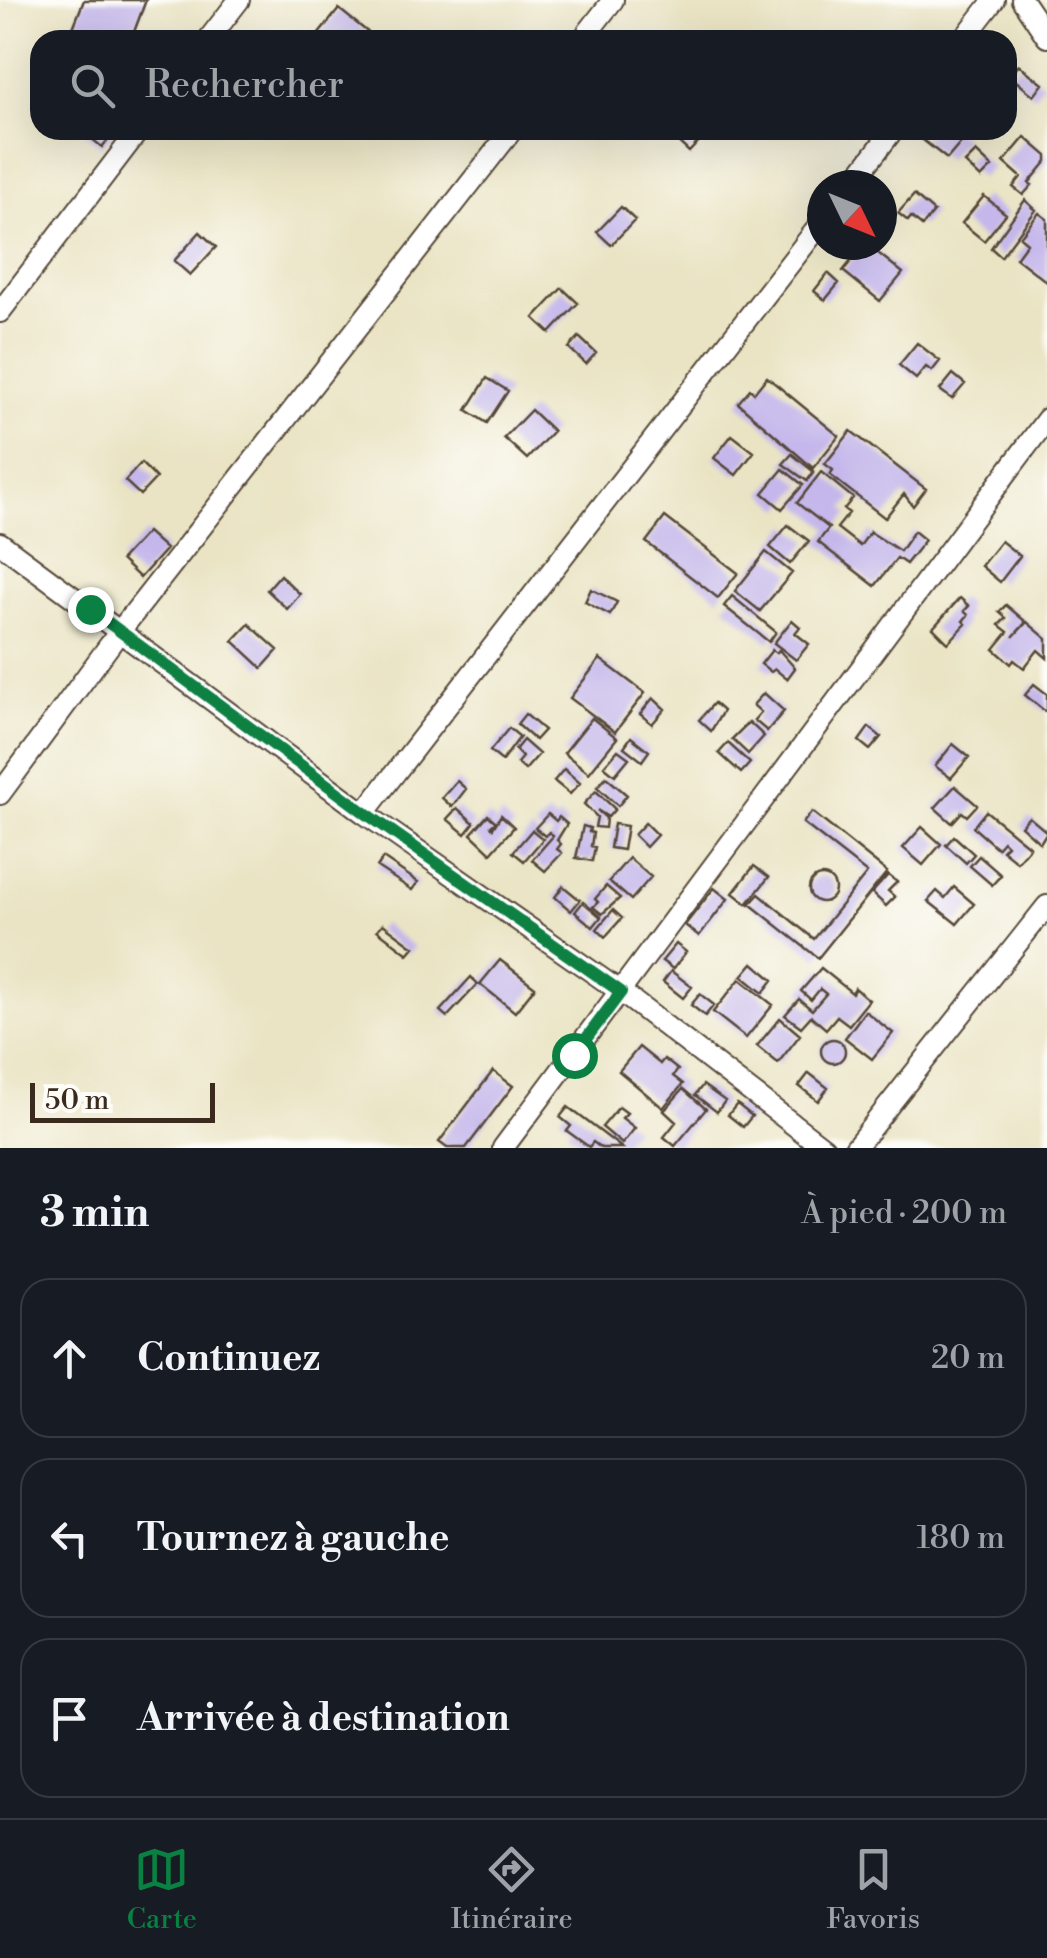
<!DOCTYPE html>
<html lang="fr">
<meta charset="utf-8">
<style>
body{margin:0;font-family:"Libre Bodoni",serif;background:#20242c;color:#f1f3f6}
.compass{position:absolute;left:807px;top:170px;width:90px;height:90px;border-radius:50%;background:#171b24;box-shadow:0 10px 40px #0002;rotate:133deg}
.scale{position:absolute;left:30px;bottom:25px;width:185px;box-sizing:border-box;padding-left:10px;border:5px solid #3b2a1e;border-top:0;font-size:28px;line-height:35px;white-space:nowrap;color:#3b2a1e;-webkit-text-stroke:8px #fdfcf7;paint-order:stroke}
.stop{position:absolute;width:30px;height:30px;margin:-22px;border:8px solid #0b8043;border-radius:50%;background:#fff}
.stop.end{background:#0b8043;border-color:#fff;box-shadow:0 2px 10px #0008}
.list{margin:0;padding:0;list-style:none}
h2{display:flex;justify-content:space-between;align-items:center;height:130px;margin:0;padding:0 40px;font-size:42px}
h2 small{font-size:32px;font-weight:400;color:#9ea1a6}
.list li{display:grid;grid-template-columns:65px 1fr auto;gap:30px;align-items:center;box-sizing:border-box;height:160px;margin:0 20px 20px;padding:0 20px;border:2px solid #363941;border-radius:30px}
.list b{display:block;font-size:38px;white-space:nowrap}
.list em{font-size:32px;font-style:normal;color:#9ea1a6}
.icon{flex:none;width:55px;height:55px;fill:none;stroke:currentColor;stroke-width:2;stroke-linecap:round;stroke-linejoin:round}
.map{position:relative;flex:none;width:1047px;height:1148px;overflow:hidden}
.search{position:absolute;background:#171b24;box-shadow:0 10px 40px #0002;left:30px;right:30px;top:30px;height:110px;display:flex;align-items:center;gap:25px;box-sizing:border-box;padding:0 35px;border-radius:30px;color:#9ea1a6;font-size:38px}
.sheet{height:670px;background:#171b24}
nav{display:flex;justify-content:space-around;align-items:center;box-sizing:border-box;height:140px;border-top:2px solid #363941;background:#171b24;font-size:28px;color:#9ea1a6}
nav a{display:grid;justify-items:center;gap:5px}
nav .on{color:#0b8043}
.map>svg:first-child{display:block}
.building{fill:#c5b7eb}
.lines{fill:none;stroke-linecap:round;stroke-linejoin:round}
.street-casing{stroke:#554637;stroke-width:24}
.street{stroke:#fff;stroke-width:20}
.route{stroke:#0b8043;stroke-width:12}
</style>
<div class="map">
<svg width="1047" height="1148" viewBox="0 0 1047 1148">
<rect width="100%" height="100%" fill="#fdfcf7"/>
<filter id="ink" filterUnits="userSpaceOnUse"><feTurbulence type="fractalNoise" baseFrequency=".01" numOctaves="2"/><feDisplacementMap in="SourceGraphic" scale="20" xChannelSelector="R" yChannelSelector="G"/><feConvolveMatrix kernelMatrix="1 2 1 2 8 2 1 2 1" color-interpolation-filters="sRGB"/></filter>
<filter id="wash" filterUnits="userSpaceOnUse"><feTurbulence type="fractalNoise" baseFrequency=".0048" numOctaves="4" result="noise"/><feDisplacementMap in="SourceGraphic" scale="40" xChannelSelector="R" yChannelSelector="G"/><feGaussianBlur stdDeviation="2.25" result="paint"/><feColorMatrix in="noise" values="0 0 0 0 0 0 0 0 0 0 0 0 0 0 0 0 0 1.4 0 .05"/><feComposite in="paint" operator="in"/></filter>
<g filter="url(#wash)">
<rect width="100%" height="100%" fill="#eae4c4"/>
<g id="blocks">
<path class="building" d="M84 0H146L131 40H74L69 38Z
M339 9 370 34 368 40H314Z
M1019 65 1043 84 1034 96 1010 76Z
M89 130H116L102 147 86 134Z
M683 130H700L705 135 689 152 675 139Z
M932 130H955L965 138 947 159 923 140Z
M1025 137 1047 156V161L1029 183 1032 185 1023 195 1013 187 1021 177 1004 162Z
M976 152 992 167 981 178 965 163Z
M914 195 934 212 922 226 911 217 908 221 898 213Z
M984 196 1006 214 984 241 962 223Z
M1025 200 1036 210 1001 257 991 248Z
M621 207 635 220 611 245 597 232Z
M1039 213 1047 219V282L1016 258 1027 243 1020 237Z
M200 232 216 247 190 275 174 261Z
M864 245H868L903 273 880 301 843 271Z
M828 273 839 283 825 300 814 291Z
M562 288 578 303 550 333 534 318Z
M579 337 596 353 586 364 569 348Z
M917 343 940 361 932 371 926 367 916 379 899 365Z
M953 374 965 384 952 399 940 390Z
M767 377 839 436 813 468 738 403 750 389 754 393Z
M487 378 508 391 487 423 467 410Z
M531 410 553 431 527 459 504 438Z
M851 431 926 489 913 506 904 494 885 518 830 475 833 470 825 464Z
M732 435 754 452 736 475 714 458Z
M792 454 814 472 807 481 783 464Z
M141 463 156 478 140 495 125 481Z
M783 469 803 485 782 509 763 493Z
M821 472 853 498 844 509 849 513 837 528 860 546 870 532 900 551 914 531 925 540 906 564 897 558 875 586 818 542 829 528 797 503Z
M665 517 738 573 718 598 646 542Z
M788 525 809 541 790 564 770 547Z
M147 532 166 549 140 578 121 560Z
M1001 541 1020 556 1000 582 981 566Z
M766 552 792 573 760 611 735 591Z
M280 575 300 594 287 609 267 590Z
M591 589 617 602 610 615 585 602Z
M732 596 776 632 769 642 724 606Z
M960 598 969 606 964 611 968 615 963 621 966 624 948 643 933 628Z
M1006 605 1026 622 1013 637 1027 622 1047 639V658L1038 650 1024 668 1014 660 1011 664 994 649 1008 632 999 625 1006 618 999 612Z
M792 620 800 627 795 633 809 644 796 660 774 643Z
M249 624 278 650 262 668 233 641Z
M772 650 776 653 779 650 795 668 787 679 775 669 771 672 761 664Z
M600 659 645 693 615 732 570 698Z
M1034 684 1047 694V713L1025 695Z
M764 693 784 711 767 731 754 720 761 712 753 705Z
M653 698 665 709 652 724 640 714Z
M714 703 723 711 711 731 699 720Z
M525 714 544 730 535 740 517 724Z
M592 718 617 738 589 773 564 753Z
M749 722 764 736 748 754 732 739Z
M869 727 881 737 870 750 859 741Z
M509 728 520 737 502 761 490 751Z
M631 737 649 751 642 761 624 747Z
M523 740 539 754 525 770 517 763 522 757 515 750Z
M728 743 750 763 741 773 719 753Z
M953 744 969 757 951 778 935 766Z
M618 750 629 758 615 775 604 766Z
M564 769 580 783 570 794 554 781Z
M606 777 627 795 618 806 597 787Z
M457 781 466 789 452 807 442 798Z
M955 786 977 805 967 816 962 812 952 823 935 808Z
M596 791 615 809 608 817 597 810 606 818 605 828 595 827 597 817 584 804Z
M457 808 474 823 465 834 447 819Z
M986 811 1030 847 1017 862 1002 850 1007 845 1003 841 997 848 973 827Z
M812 812 887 872 818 958 750 904 759 894 814 939 867 873 803 823Z
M548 814 556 821 559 817 567 824 557 840 561 844 557 849 562 853 545 871 532 860 553 836 549 832 545 836 535 828Z
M488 815 496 822 491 826 493 828 501 815 514 827 491 853 471 834Z
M1029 817 1047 832 1040 843 1021 826Z
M645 823 657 835 646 847 634 835Z
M614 824 627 826 623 850 610 848Z
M583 826 590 828 589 832 593 833 591 846 595 847 592 861 576 858Z
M922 827 941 844 923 865 903 848Z
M532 830 543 839 524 861 513 852Z
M954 836 974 854 966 863 946 845Z
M979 856 1001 875 992 885 970 866Z
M383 858 418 882 412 890 377 867Z
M629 858 651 877 631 900 609 881Z
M754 866 769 877 747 904 733 893Z
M888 875 897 882 888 891 895 897 886 906 872 893Z
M809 889a13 13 0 1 1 26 0a13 13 0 1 1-26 0Z
M563 886 580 900 571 911 555 897Z
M606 886 620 898 602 914 593 907 598 902 595 899Z
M954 887 974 904 957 924 928 901 937 891 945 898Z
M714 888 728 899 699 936 685 925Z
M583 902 601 917 593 927 575 912Z
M613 910 622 918 605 937 597 929Z
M383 924 414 947 408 954 377 930Z
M676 944 686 952 673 969 662 961Z
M500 960 535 987 515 1012 480 984Z
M753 963 773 980 763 993 742 976Z
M821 968 852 993 855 988 869 1000 849 1025 837 1016 826 1029 811 1016 801 1027 785 1015 799 999 812 1010 826 994 820 989 811 1000 801 991Z
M671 971 692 987 683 998 663 982Z
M471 977 478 984 447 1017 440 1011Z
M740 979 773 1005 746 1038 713 1012Z
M700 994 714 1005 705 1016 691 1005Z
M865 1011 893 1033 872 1059 845 1038Z
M780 1018 800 1035 778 1063 757 1046Z
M821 1051a12 12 0 1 1 24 0a12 12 0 1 1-24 0Z
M639 1047 660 1064 664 1059 678 1070 673 1076 683 1084 663 1108 619 1071Z
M493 1071 513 1086 466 1148H447L439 1142Z
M809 1073 828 1088 818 1101 799 1086Z
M703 1085 725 1101 717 1112 695 1095Z
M683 1089 706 1109 675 1146 664 1137 676 1122 664 1111Z
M737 1104 752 1116 743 1127 728 1115Z
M568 1107 622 1148H601L593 1142 589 1147 567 1131 571 1126 560 1117Z
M619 1107 627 1113 622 1118 635 1128 622 1144 602 1127Z"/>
</g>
</g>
<g filter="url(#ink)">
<use href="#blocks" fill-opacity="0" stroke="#554637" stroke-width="2.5"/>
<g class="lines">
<g class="street-casing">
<path id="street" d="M1022 0 1047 37
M208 40 239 0
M582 40 613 0
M963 40 994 0
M851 185 893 130
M0 312 139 130
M0 543 364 813 621 992 824 1148
M0 794 120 631 512 130
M364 813 822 222
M503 1148 1047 419
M855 1148 1047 906"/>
</g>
<use href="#street" class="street"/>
</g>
</g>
<g class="lines" filter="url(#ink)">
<path class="route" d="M90 609 364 812 621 992 574 1055"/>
</g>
</svg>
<svg class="compass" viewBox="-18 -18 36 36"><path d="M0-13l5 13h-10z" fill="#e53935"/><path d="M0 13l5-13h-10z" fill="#9ea1a6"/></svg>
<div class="scale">50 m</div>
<div class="stop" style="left:574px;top:1055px"></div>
<div class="stop end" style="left:90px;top:609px"></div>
<div class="search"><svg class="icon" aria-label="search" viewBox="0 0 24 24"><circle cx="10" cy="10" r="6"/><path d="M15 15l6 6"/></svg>Rechercher</div>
</div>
<section class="sheet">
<h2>3 min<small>À pied · 200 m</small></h2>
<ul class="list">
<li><svg class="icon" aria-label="ahead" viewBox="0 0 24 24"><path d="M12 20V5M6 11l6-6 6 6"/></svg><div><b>Continuez</b></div><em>20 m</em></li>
<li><svg class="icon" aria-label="left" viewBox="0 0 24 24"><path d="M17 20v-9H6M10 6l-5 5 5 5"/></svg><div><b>Tournez à gauche</b></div><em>180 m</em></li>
<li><svg class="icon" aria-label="arrive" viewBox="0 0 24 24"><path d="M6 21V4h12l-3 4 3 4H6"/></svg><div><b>Arrivée à destination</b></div></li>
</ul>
</section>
<nav>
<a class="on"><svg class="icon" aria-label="map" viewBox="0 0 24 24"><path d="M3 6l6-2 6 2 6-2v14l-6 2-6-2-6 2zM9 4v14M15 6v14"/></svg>Carte</a>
<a><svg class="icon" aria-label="directions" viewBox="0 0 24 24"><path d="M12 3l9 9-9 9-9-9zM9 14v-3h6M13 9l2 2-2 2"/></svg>Itinéraire</a>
<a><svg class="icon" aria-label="saved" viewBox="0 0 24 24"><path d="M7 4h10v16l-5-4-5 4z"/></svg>Favoris</a>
</nav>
